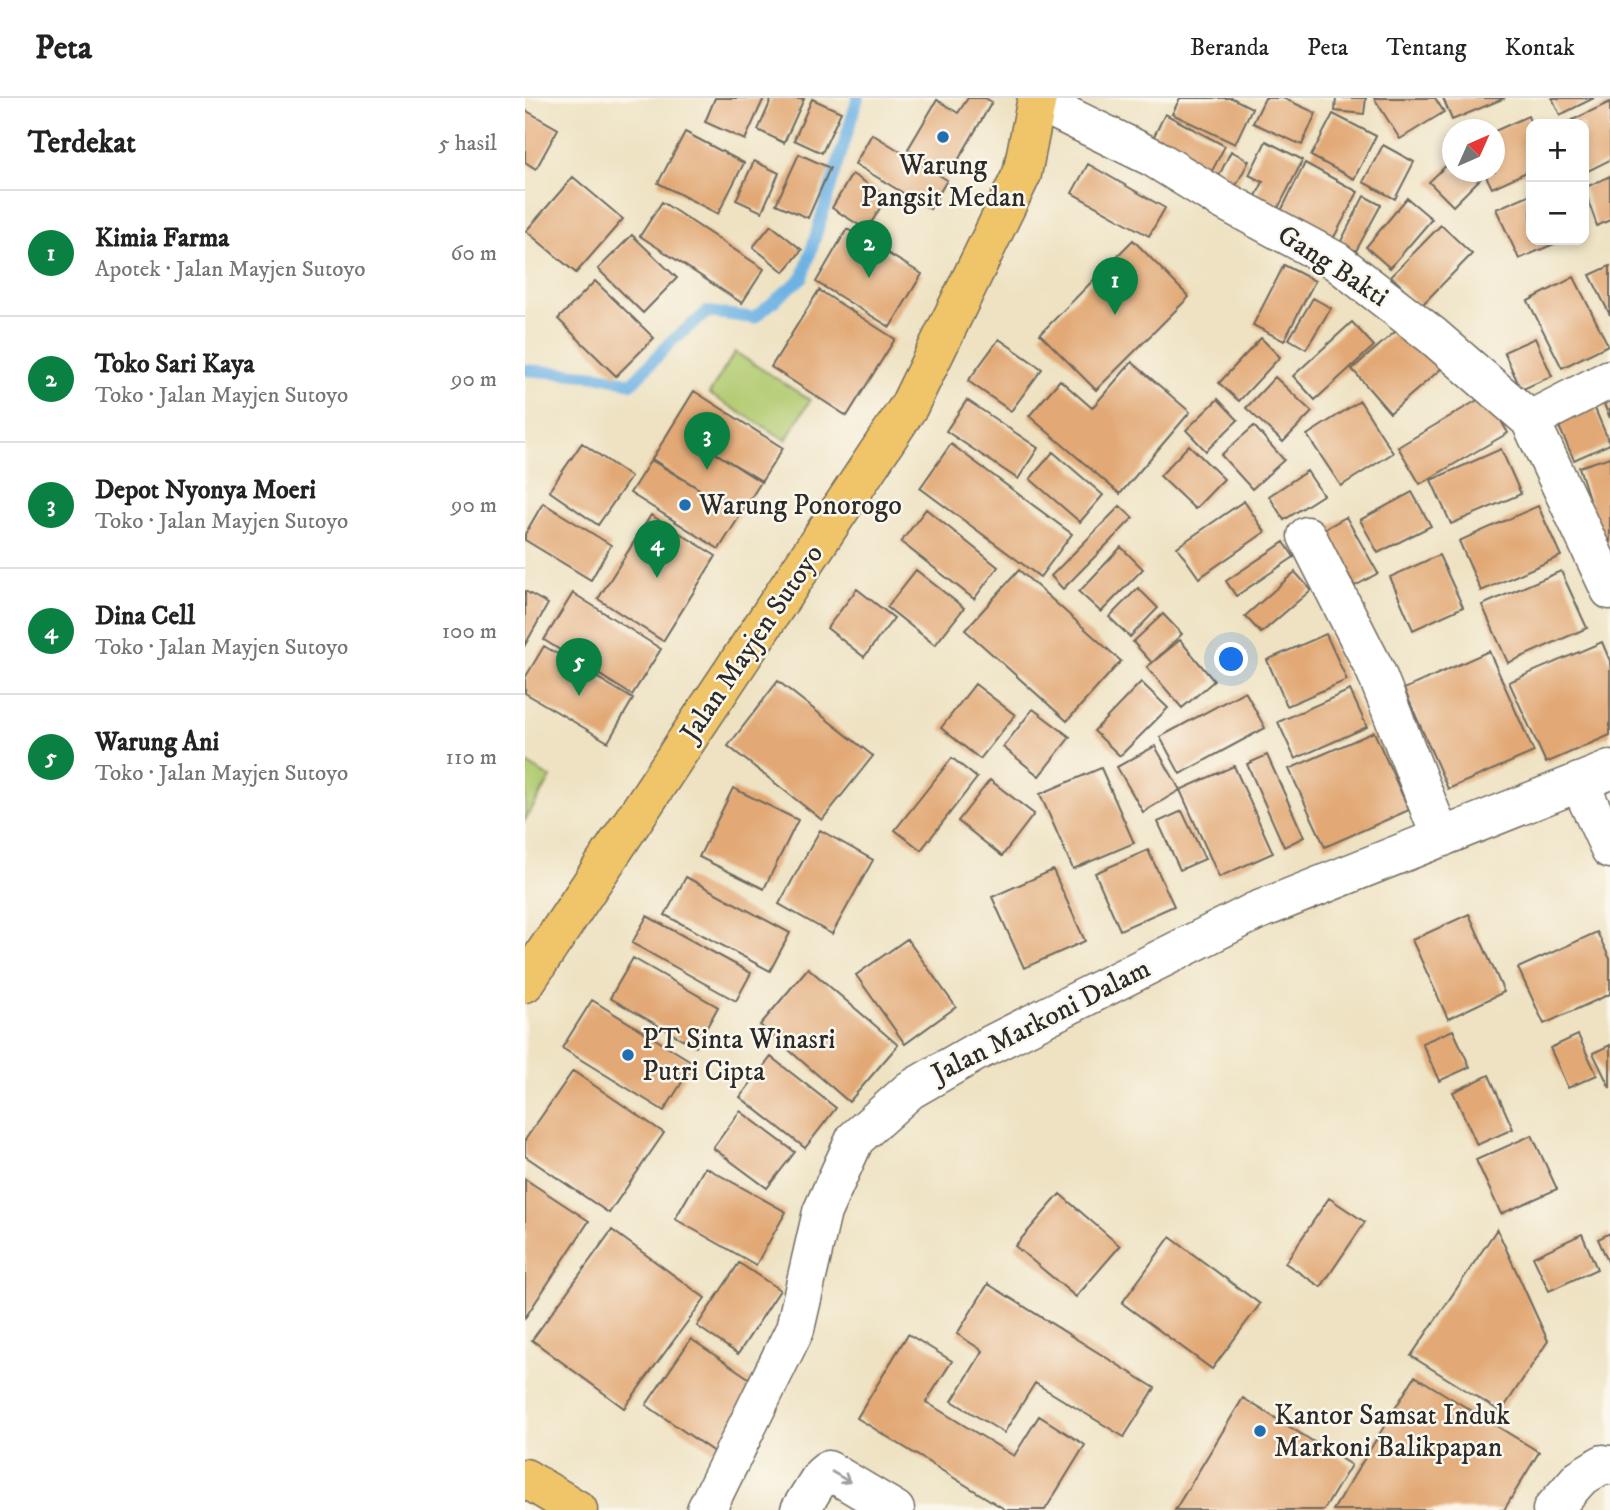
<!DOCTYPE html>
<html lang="id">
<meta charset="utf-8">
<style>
body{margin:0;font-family:"IM FELL DW Pica",serif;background:#f6f6f6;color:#222}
.controls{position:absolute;right:21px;top:21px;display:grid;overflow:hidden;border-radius:14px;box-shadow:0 4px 10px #0003}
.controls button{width:63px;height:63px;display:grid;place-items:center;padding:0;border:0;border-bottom:2px solid #e0e0e0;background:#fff;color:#222;font:35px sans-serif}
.compass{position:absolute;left:917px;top:21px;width:63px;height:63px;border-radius:50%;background:#fff;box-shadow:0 4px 10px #0003;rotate:45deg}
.you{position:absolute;left:707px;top:562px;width:24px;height:24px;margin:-18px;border:5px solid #fff;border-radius:50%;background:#1a73e8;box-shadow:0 0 0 10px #1a73e833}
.badge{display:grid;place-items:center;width:46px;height:46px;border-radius:50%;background:#0b8043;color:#fff;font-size:23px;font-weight:700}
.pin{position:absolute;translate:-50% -58px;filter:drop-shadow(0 2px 4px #0008)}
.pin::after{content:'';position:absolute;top:37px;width:24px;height:21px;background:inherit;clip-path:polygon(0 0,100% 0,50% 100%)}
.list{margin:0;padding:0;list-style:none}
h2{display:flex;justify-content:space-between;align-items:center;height:91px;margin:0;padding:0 28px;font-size:30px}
h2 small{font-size:23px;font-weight:400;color:#767676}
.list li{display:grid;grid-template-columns:46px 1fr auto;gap:21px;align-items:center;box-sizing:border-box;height:126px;padding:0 28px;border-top:2px solid #e0e0e0}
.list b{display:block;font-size:26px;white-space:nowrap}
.list p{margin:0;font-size:23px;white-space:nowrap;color:#767676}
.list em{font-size:23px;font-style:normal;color:#767676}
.map{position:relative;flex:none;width:1085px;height:1412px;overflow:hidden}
header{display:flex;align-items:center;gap:42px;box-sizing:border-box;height:98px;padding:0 35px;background:#fff;border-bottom:2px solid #e0e0e0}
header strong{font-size:33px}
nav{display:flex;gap:38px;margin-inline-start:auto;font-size:24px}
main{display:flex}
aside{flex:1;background:#fff}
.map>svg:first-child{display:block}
.green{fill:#b1ca70;stroke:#6e7a4e;stroke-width:2}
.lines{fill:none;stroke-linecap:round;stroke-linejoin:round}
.stream{stroke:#6eb2e4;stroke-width:12}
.building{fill:#e2a976}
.minor-casing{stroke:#6f6b60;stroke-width:41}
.major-casing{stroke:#6f6b60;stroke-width:41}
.highway-casing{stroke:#6f6b60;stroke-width:41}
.minor{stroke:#fff;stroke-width:38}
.major{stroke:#f0c469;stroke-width:38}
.highway{stroke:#f0c469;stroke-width:38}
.oneway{stroke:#a0a0a0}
.poi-dot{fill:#1f6fb2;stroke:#fbf7ec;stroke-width:2.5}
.labels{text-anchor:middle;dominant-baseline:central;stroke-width:5;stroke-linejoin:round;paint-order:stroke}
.poi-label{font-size:28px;fill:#2b2b2b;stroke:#fbf7ec;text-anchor:start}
.street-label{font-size:28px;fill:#2b2b2b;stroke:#fbf7ec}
</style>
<header>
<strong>Peta</strong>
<nav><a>Beranda</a><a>Peta</a><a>Tentang</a><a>Kontak</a></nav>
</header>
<main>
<aside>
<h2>Terdekat<small>5 hasil</small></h2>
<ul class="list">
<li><span class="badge">1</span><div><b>Kimia Farma</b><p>Apotek · Jalan Mayjen Sutoyo</p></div><em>60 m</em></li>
<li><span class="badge">2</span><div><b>Toko Sari Kaya</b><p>Toko · Jalan Mayjen Sutoyo</p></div><em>90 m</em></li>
<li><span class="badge">3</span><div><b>Depot Nyonya Moeri</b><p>Toko · Jalan Mayjen Sutoyo</p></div><em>90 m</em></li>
<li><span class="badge">4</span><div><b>Dina Cell</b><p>Toko · Jalan Mayjen Sutoyo</p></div><em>100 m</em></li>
<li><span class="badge">5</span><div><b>Warung Ani</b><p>Toko · Jalan Mayjen Sutoyo</p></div><em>110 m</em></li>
</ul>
</aside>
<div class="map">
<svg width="1085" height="1412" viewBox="0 0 1085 1412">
<rect width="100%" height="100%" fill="#fbf7ec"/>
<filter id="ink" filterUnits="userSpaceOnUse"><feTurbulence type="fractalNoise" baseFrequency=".0143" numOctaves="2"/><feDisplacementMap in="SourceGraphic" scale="14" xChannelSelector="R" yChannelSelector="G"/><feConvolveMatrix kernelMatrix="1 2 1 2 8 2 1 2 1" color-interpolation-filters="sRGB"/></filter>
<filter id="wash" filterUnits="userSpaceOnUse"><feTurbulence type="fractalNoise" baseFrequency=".00686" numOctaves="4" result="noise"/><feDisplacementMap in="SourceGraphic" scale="28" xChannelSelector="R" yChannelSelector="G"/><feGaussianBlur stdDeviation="1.57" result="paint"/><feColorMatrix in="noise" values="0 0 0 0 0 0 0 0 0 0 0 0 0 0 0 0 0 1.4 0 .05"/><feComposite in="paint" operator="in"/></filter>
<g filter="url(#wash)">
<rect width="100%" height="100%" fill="#eee2c2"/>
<path class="green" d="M210 254 285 302 261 342 184 296Z
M0 664 26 680 0 722Z"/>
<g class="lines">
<path class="stream" d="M0 272 75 278 107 285 147 243 182 214 229 220 278 179 333 0"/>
</g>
<g id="blocks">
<path class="building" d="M190 0H239L220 42 180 24Z
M247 0 279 1 259 45 233 32Z
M443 0H460L467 4 425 76 383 51 412 2 433 15Z
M655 0H707L727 10 710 46 647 16Z
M740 0H758L791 15 777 47 728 25Z
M811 0H841L839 16 810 13Z
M849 0H910L919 14 875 41Z
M918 0H980L927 22Z
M1027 0H1069L1035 17Z
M287 1 316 14 297 55 269 42Z
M1085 4V62L1059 75V26H1039Z
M0 12 33 31 11 71 0 64Z
M640 16 700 48 686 75 626 44Z
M808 16 851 38 829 81 786 58Z
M1003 18 1006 26V72L967 90 959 74H970V33Z
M160 34 219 65 193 116 133 85Z
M347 36 422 82 405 111 330 66Z
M741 43 778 62 748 120 726 108 738 84 724 77Z
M858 47 889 64 870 101 838 84Z
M706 53 724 63 706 97 689 88Z
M274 56 305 70 283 120 251 106Z
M928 61V74H949L956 80 928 108 904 84Z
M229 63 254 75 237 114 211 102Z
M780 65 833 94 807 143 755 115Z
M563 66 640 110 624 138 547 95Z
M327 76 362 98 342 132 307 110Z
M1085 78V122L1072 128 1059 90Z
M48 79 98 121 51 175 1 133Z
M1006 96V142H1038L994 161 971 111Z
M839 98 856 107 831 153 815 145Z
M882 100 907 121 865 170 841 149Z
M137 104 239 171 217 205 115 138Z
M246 127 277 152 259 174 228 149Z
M916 127 947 156 896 208 866 178Z
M322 131 397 176 365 229 291 184Z
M107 137 152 180 118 215 73 171Z
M608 142 664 199 571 292 515 236Z
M759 167 790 183 759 243 728 227Z
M1085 168V217L1065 177Z
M1049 179 1083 247 1037 270 1003 203Z
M70 183 129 240 91 278 33 221Z
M294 192 370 241 322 318 246 269Z
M788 200 806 210 781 251 764 241Z
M827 224 849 248 790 302 768 278Z
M878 227 916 271 865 315 827 271Z
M736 240 755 259 714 303 694 285Z
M1010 240 1027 278 996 292 979 254Z
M474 241 517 271 486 313 443 283Z
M607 264 665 314 595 396 504 318 535 282 567 310Z
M750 279 787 314 758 344 721 310Z
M1085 290V320L1074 295Z
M169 293 258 350 237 383 179 348 236 384 194 451 105 395 126 362 184 397 127 361Z
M961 297 983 335 895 386 873 349Z
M693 301 713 322 681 353 661 332Z
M442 302 513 350 493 381 421 333Z
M835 303 868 355 816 388 782 337Z
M1068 306 1085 346 1049 362 1031 322Z
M729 328 759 362 727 391 696 357Z
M57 345 106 379 73 427 24 393Z
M426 346 547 436 515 479 395 390Z
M664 347 699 381 670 411 635 378Z
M976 351 996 396 926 426 906 382Z
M528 354 578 397 555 424 505 381Z
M1085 359V443L1078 445 1054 369Z
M782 373 798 397 759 422 744 398Z
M887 394 906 428 853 455 835 422Z
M719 403 740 434 674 480 652 449Z
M18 405 86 447 66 482 0 442V436Z
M595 408 608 420 538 491 526 478Z
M1013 408 1036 458 956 493 934 443Z
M401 411 473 469 449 501 376 444Z
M126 417 191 458 138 543 73 501Z
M821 419 853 475 830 488 798 432Z
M759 444 769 459 711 498 701 483Z
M596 449 618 471 576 514 554 494Z
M914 457 938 509 888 532 865 479Z
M391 472 439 510 410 547 362 509Z
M494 472 596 563 542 623 440 532Z
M1036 473 1062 530 983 565 957 507Z
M770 474 786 492 736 535 720 518Z
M613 490 633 510 605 539 584 519Z
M332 491 369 520 339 559 302 530Z
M0 493 23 506 0 547Z
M48 495 136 551 107 597 19 542Z
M638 516 657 536 627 565 608 544Z
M801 536 822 582 762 608 742 562Z
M655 542 689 583 657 610 622 569Z
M1077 544 1085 563V637L1021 665 984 584Z
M19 548 108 601 83 644 0 595V580Z
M964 553 1009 654 923 691 879 591Z
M253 583 348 658 297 722 203 648Z
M616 584 643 610 595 658 569 633Z
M450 586 490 617 455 661 416 630Z
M825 592 842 629 770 661 753 624Z
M720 593 740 630 655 676 635 639Z
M508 611 545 639 514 678 478 649Z
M849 634 884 712 800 749 764 671Z
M630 648 655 692 618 714 592 669Z
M742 657 779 739 759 749 722 666Z
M427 660 452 680 396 752 370 732Z
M709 668 748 755 694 779 655 692Z
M576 670 609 745 548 771 515 696Z
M465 682 509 716 477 758 433 723Z
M208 690 273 722 239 791 174 759Z
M657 713 680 761 655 772 633 724Z
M295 732 348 762 307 836 254 806Z
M623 752 649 808 595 832 570 775Z
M528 772 560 843 499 870 467 799Z
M161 779 265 835 245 873 140 817Z
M944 816 979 894 923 921 887 842Z
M122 818 226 875 211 903 107 845Z
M1072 834 1085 861V896L1019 926 993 870Z
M382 841 431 909 380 946 331 877Z
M108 860 193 909 171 949 85 900Z
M283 870 373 947 324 1004 235 927Z
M67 902 169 965 139 1013 37 950Z
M928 932 945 969 914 983 897 945Z
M1053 937 1072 977 1043 990 1025 950Z
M1085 947V990L1068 955Z
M246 959 311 1010 280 1050 215 999Z
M48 973 139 1035 84 1115 0 1058V1042Z
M964 977 988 1031 952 1047 928 994Z
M215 1013 270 1054 242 1090 188 1050Z
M1007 1037 1032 1091 976 1116 951 1062Z
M180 1069 261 1114 231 1167 150 1121Z
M0 1081 64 1123 0 1220Z
M535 1096 595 1148 551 1199 490 1148Z
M804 1100 840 1124 796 1189 760 1165Z
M972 1131 1023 1243 976 1314 886 1258Z
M87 1132 180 1200 99 1310 7 1242Z
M1085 1135V1168L1073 1141Z
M1057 1136 1072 1171 1024 1193 1008 1159Z
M645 1139 735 1206 687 1271 597 1205Z
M214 1165 255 1192 213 1256 172 1228Z
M463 1186 630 1290 599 1339 510 1285 479 1335 427 1303 458 1253 432 1236Z
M383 1236 427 1263 401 1304 489 1358 514 1318 560 1347 520 1412H481L332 1320Z
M166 1241 234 1287 189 1354 121 1307Z
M890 1278 1014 1354 979 1412H808Z
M718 1300 826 1367 799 1412H650Z"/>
</g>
</g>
<g filter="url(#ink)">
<use href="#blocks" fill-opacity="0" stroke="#6f6b60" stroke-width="2"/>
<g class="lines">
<g class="minor-casing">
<path id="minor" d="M512 3 629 60 692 99 811 163 908 238 1005 322 1085 281
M1005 322 1085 492
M782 438 851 574 916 740
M1054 684 1085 751
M181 1412 270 1231 297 1114 330 1041 385 992 449 955 729 814 1085 672
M275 1412 297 1377 303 1372 370 1412
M1027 1412 1055 1380 1078 1366 1085 1367"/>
</g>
<g class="major-casing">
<path id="major" d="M0 885 384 308 497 76 512 0"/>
</g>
<g class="highway-casing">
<path id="highway" d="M0 1380 53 1412"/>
</g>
<use href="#minor" class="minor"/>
<use href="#major" class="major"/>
<use href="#highway" class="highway"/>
</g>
<defs><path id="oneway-shaft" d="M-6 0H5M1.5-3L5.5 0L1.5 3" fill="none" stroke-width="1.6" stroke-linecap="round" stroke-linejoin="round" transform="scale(1.75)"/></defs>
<use class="oneway" href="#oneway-shaft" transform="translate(316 1379) rotate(30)"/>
</g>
<g class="poi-dot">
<circle cx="418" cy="39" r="7"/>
<circle cx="160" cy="407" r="7"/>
<circle cx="103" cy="957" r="7"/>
<circle cx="735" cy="1333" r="7"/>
</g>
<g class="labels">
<g class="poi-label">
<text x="418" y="67" text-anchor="middle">Warung<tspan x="418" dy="32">Pangsit Medan</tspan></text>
<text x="174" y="407">Warung Ponorogo</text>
<text x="117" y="941">PT Sinta Winasri<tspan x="117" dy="32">Putri Cipta</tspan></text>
<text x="749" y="1317">Kantor Samsat Induk<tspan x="749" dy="32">Markoni Balikpapan</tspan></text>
</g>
<g class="street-label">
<text transform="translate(808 168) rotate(33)">Gang Bakti</text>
<text transform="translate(227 545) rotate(-56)">Jalan Mayjen Sutoyo</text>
<text transform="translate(516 923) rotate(-27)">Jalan Markoni Dalam</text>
</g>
</g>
</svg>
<div class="controls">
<button>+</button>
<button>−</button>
</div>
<svg class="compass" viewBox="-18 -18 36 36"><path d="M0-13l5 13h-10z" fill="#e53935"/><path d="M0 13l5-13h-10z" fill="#767676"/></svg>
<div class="you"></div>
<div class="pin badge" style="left:590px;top:217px">1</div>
<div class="pin badge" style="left:344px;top:180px">2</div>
<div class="pin badge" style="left:182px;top:372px">3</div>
<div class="pin badge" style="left:132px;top:480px">4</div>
<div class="pin badge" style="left:54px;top:598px">5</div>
</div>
</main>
